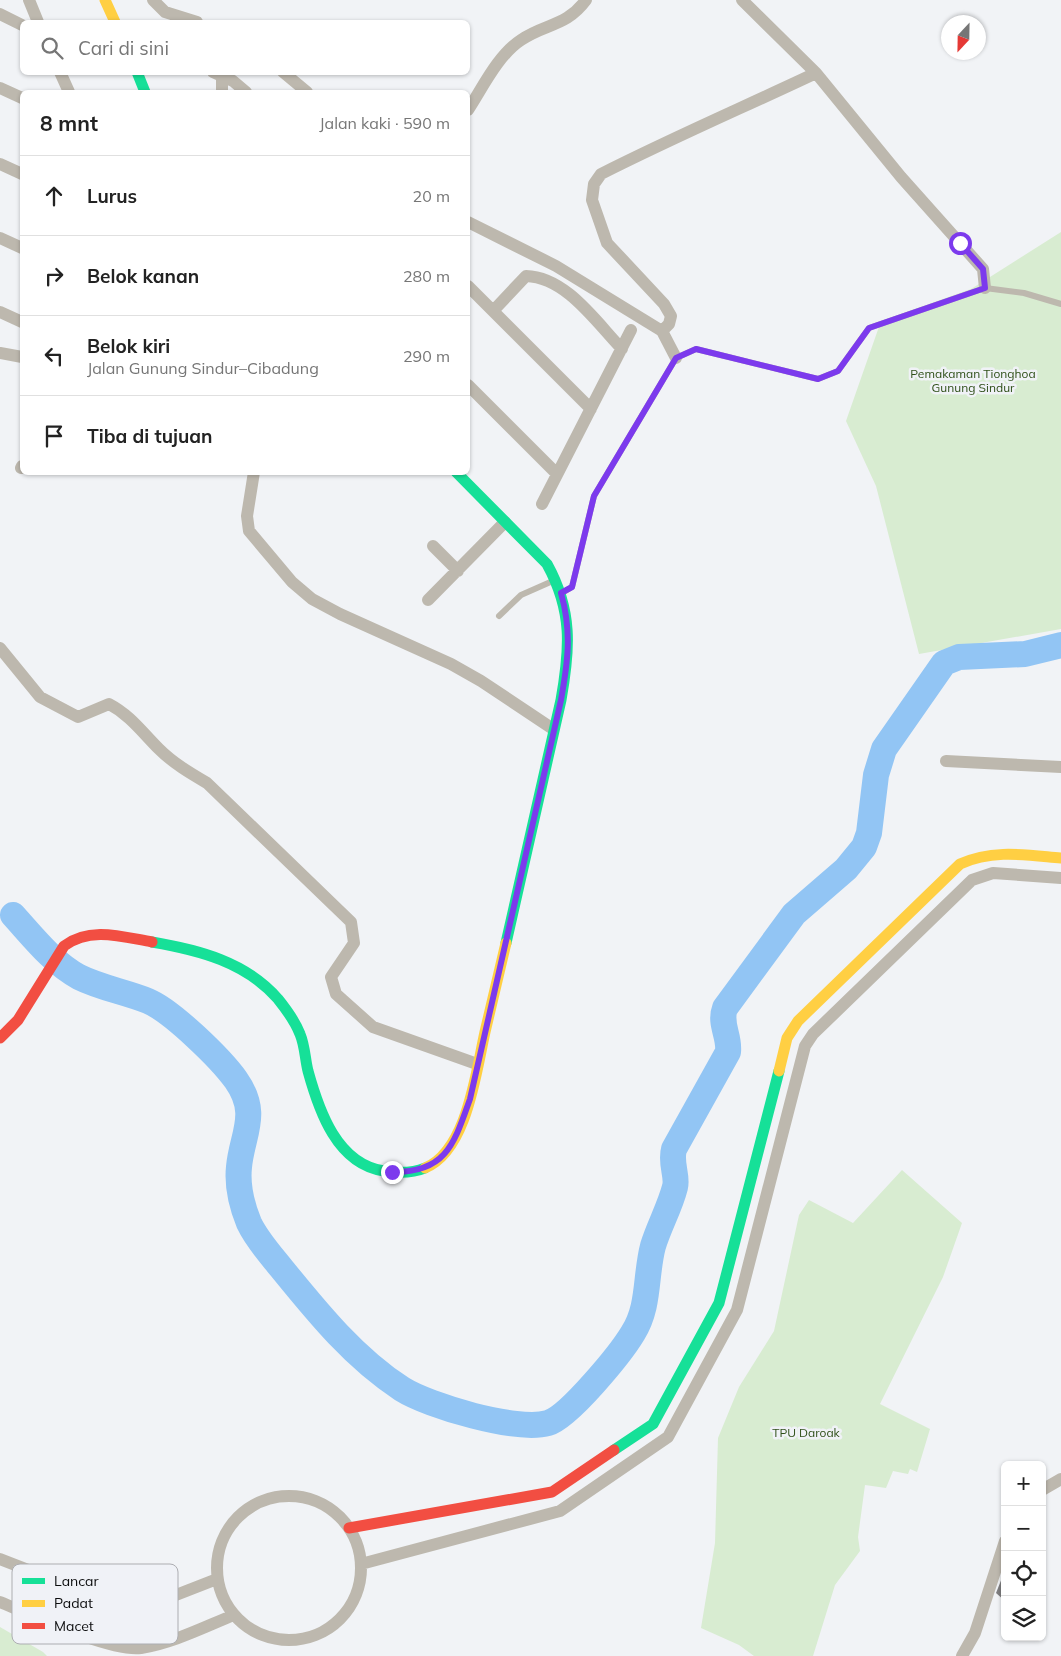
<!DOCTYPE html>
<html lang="id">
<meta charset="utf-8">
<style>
body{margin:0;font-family:Mulish,sans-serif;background:#f2f2f2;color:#222}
.controls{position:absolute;right:15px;bottom:15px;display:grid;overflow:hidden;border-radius:8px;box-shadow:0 1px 4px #0004}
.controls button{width:45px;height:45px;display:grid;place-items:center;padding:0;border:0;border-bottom:1px solid #e0e0e0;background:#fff;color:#222;font:25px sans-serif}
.compass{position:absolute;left:941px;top:15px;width:45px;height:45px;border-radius:50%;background:#fff;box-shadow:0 1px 4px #0004;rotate:202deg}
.stop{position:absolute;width:15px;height:15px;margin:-11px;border:4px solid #7c3aed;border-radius:50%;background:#fff}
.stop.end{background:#7c3aed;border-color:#fff;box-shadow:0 1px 5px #0008}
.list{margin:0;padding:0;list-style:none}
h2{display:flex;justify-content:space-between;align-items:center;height:65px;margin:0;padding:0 20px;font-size:21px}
h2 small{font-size:16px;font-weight:400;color:#767676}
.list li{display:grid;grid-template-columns:32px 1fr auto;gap:15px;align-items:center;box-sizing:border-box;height:80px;padding:0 20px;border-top:1px solid #e0e0e0}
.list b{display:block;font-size:19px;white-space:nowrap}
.list p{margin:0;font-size:16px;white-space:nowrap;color:#767676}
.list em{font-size:16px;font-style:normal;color:#767676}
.icon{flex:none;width:28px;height:28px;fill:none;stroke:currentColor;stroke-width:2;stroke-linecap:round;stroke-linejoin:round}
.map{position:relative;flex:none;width:1061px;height:1656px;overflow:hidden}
.search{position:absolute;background:#fff;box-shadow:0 1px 4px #0004;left:20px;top:20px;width:450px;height:55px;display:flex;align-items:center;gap:12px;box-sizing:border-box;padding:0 18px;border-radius:8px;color:#767676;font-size:19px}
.panel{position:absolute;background:#fff;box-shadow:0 1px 4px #0004;left:20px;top:90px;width:450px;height:385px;border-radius:8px}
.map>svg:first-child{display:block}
.green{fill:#d8ecd1}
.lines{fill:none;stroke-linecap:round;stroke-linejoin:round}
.river{stroke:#92c5f4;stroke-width:26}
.lane{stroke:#bdb8ae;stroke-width:6}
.street{stroke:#bdb8ae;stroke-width:12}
.fast{stroke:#16e098;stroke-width:11}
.slow{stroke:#ffcf43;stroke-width:11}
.jam{stroke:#f24e42;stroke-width:11}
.wall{fill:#7f7f81}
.route{stroke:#7c3aed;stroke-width:6}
.labels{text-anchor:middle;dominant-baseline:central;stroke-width:5;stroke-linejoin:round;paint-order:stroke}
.park-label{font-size:12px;fill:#2e4f18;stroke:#f0f2f7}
.key{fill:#f0f2f7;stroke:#acadb1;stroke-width:1}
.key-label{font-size:14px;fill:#0c0d0e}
</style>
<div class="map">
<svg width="1061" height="1656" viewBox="0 0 1061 1656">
<rect width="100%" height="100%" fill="#f1f3f6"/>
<path class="green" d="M1061 232V629L919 654 876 486 846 421 881 321 971 289Z
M902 1170 962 1223 943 1277 880 1404 930 1429 917 1472 910 1469 908 1474 893 1471 886 1488 865 1485 858 1537 860 1551 835 1585 813 1656H754L739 1645 701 1628 715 1543 718 1438 739 1387 774 1331 799 1215 809 1200 853 1223Z
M0 1627 43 1652 47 1656H0Z"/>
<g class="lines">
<path class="river" d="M13 915C33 937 53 963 79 977 101 988 126 992 148 1001 172 1011 221 1059 236 1080 260 1114 242 1134 239 1167 237 1186 242 1206 249 1223 257 1240 270 1254 282 1269 317 1312 354 1358 402 1389 429 1406 517 1432 548 1423 569 1417 621 1353 633 1333 650 1306 645 1276 653 1246 659 1226 670 1207 675 1187 678 1176 670 1164 674 1149L728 1052C730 1036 719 1024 725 1008L794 914 846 869 864 847 869 833 876 775 884 749 944 663 959 657 1025 654 1061 645"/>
<path class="lane" d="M562 593 572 587 594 496 676 358 696 349 818 379 838 371 869 328 985 288 1024 293 1061 304
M499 616 521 595 555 580"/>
<path class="street" d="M29 0 38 22
M153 0 165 12 197 22
M742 0 816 73 901 177 983 269 985 288
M0 14 22 25
M60 72 69 92
M213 72 233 81 246 92
M283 72 307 92
M222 76V92
M0 88 22 98
M468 110C483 87 498 55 521 40 546 23 566 27 586 0
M0 164 22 174
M468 222 556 266 662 331 676 358
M0 238 22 248
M468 286 591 409
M493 311 526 276C566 277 596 322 622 349
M0 312 22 322
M662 331 669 324 671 316 664 304 607 243 592 200 594 184 601 174C672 138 744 107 816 73
M0 353 22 357
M468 385 557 474
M21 468 22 466
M254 472 247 516 249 531 292 582 312 599 340 614 451 664 481 681 553 729
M542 504 631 330
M433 546 458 571
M428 600 505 522
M0 648 40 697 78 717 109 704C130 715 142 732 159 749 173 763 190 773 207 783L351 922 354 943 331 977 336 994 373 1027 477 1064
M946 761 1061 767
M1042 1490 1061 1479
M217 1568a72 72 0 1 1 144 0a72 72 0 1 1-144 0Z
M0 1559 116 1604 137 1607 158 1602 217 1579
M361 1564 560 1511 668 1437 737 1310 805 1046 813 1034 972 880 993 873 1061 878
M0 1602C32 1615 110 1652 141 1648 173 1643 204 1627 234 1615
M962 1656 975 1633 1005 1541"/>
<path class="fast" d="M137 72 145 92
M456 472 547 564C573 611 570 649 561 700L506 943
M152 942C199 950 246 962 278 999 286 1009 295 1021 300 1034 305 1046 305 1059 308 1071 319 1111 337 1164 384 1171 397 1173 413 1173 425 1168
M614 1450 653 1424 719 1303 779 1071"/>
<path class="slow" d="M105 0 115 22
M779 1071 787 1038 798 1021 960 864C993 849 1026 855 1061 858
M425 1168C467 1151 476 1072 485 1032 492 1003 499 973 506 943"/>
<path class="jam" d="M0 1038 18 1020 64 946C90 926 123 937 152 942
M349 1528 552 1492 614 1450"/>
</g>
<path class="wall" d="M1005 1575V1601L996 1593 1002 1578Z"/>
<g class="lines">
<path class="route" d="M392 1172C446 1173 454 1144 470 1099L561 700C568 661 572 632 561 593L572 587 594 496 676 358 696 349 818 379 838 371 869 328 985 288 983 269 960 243"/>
</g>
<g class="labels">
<g class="park-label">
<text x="973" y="373">Pemakaman Tionghoa<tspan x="973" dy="14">Gunung Sindur</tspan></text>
<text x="806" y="1432">TPU Daroak</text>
</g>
</g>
<rect x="12" y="1564" width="166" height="80" rx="8" class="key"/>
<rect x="22" y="1578" width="23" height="6" fill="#16e098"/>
<rect x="22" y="1600" width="23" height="7" fill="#ffcf43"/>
<rect x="22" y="1623" width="23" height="6" fill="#f24e42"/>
<g class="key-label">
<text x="54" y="1586">Lancar</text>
<text x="54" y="1608">Padat</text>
<text x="54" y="1631">Macet</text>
</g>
</svg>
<div class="controls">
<button>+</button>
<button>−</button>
<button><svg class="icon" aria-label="locate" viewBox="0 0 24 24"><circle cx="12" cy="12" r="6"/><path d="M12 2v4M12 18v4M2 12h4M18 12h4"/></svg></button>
<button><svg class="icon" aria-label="layers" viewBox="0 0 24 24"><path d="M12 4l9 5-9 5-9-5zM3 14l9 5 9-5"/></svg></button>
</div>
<svg class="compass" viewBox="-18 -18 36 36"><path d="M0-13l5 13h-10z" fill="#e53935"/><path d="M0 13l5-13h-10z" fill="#767676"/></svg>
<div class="stop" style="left:960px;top:243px"></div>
<div class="stop end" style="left:392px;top:1172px"></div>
<div class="search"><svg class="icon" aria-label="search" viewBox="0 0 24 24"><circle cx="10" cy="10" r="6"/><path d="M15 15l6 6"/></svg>Cari di sini</div>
<section class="panel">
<h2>8 mnt<small>Jalan kaki · 590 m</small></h2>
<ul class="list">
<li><svg class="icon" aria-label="ahead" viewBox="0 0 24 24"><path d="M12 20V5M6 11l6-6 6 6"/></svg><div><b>Lurus</b></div><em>20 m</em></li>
<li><svg class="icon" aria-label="right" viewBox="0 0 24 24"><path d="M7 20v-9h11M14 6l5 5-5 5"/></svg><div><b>Belok kanan</b></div><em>280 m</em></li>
<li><svg class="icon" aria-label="left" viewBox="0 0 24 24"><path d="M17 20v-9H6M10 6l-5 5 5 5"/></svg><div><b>Belok kiri</b><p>Jalan Gunung Sindur–Cibadung</p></div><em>290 m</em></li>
<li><svg class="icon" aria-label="arrive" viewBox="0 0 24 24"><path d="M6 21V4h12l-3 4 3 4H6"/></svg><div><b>Tiba di tujuan</b></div></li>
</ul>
</section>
</div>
